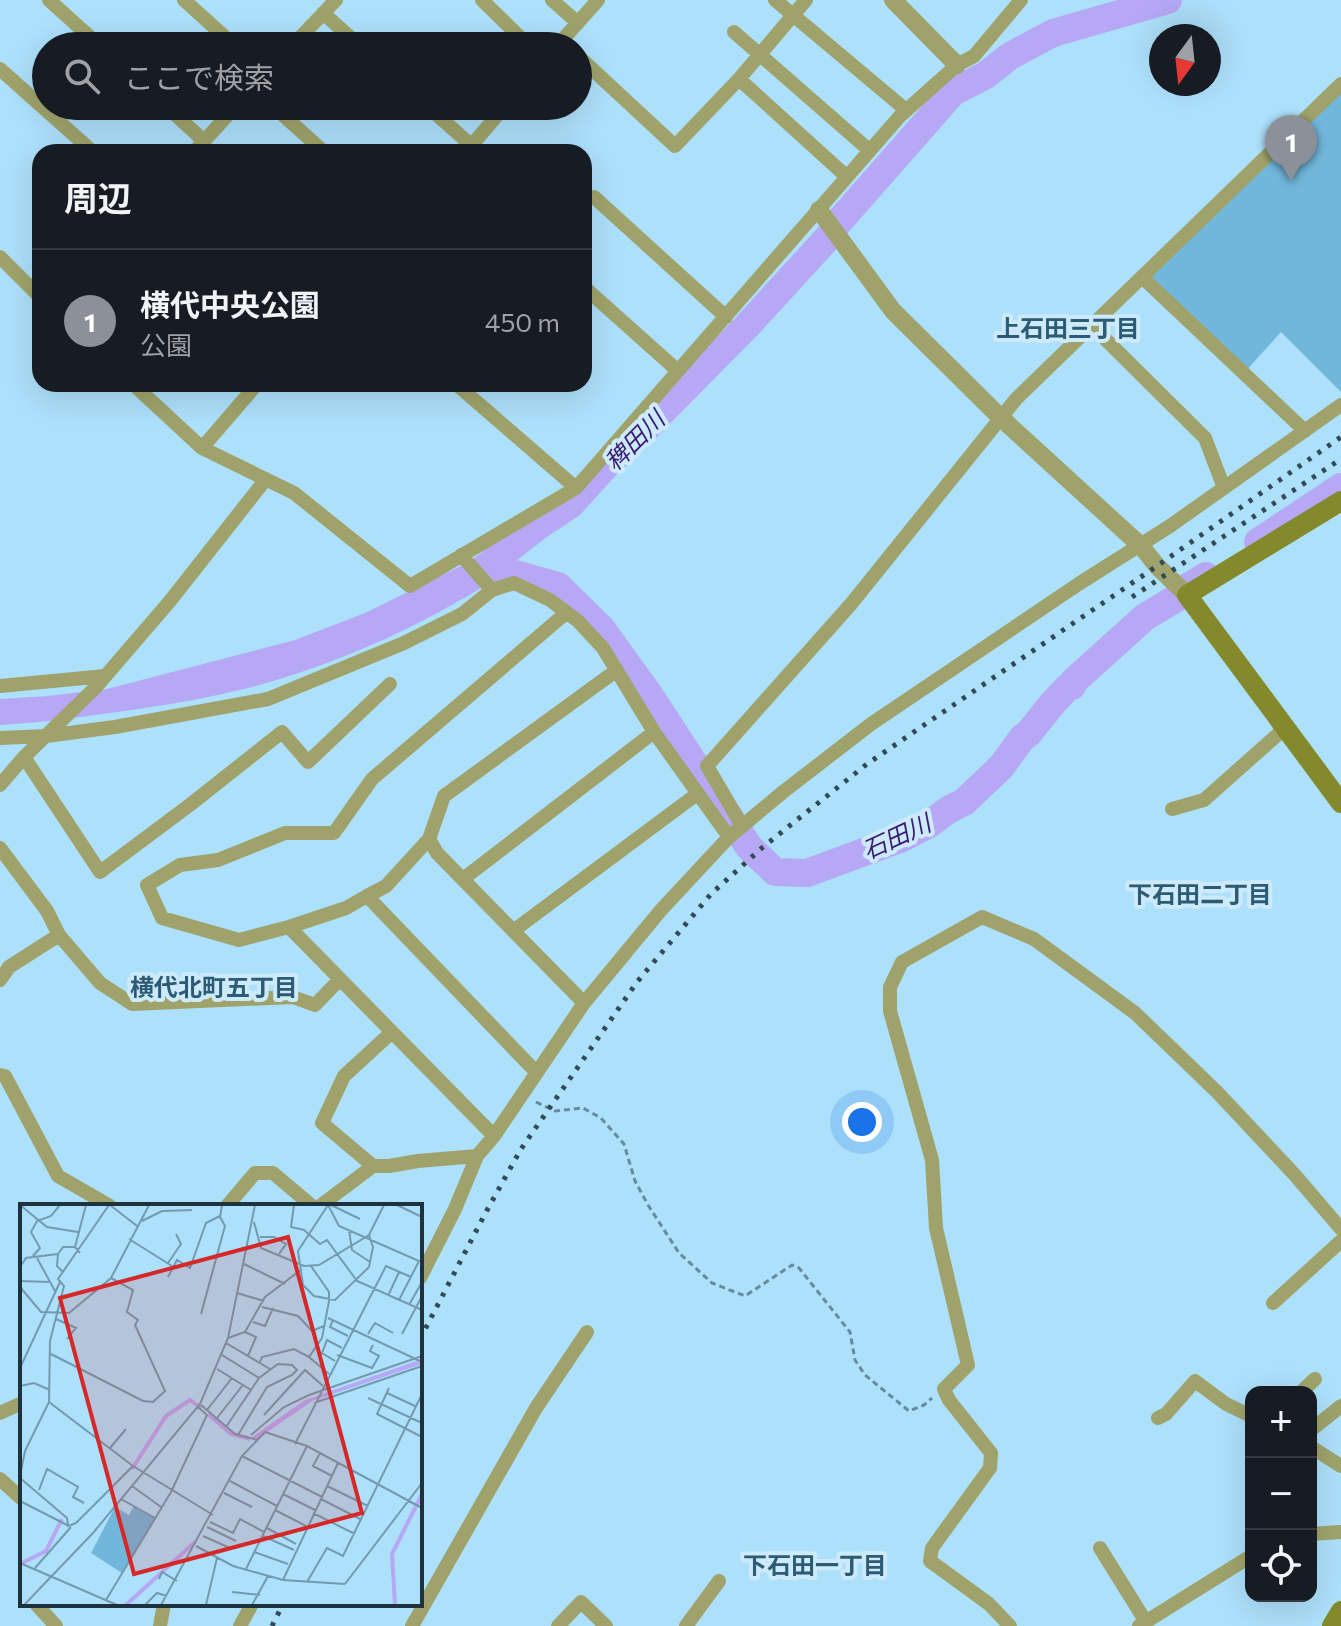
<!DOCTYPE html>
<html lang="ja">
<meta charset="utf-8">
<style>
body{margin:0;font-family:Commissioner,"Noto Sans JP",sans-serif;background:#242831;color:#f1f3f6}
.controls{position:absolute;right:24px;bottom:24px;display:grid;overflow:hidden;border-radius:16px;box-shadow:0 8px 32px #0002}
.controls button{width:72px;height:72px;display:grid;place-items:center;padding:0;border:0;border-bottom:2px solid #363941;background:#171b24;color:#f1f3f6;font:40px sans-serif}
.compass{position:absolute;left:1149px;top:24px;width:72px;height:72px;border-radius:50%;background:#171b24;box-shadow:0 8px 32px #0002;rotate:195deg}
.you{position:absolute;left:862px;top:1122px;width:28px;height:28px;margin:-20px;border:6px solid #fff;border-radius:50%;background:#1a73e8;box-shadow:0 0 0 12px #1a73e833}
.badge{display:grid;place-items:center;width:52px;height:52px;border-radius:50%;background:#8c9099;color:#fff;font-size:26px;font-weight:700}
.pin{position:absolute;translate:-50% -66px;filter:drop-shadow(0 2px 4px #0008)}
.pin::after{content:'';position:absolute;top:42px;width:28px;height:24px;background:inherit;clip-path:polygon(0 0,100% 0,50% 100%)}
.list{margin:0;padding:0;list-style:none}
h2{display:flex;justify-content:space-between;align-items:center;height:104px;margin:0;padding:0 32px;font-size:34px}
h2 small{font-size:26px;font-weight:400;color:#9ea1a6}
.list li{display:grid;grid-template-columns:52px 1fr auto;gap:24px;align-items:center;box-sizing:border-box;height:144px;padding:0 32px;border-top:2px solid #363941}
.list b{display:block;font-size:30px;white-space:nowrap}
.list p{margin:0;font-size:26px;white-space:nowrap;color:#9ea1a6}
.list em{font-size:26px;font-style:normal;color:#9ea1a6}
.icon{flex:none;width:44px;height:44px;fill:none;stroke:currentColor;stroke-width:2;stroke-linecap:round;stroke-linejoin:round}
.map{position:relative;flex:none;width:1341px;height:1626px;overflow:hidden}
.search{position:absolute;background:#171b24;box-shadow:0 8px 32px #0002;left:32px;top:32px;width:560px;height:88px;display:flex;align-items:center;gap:20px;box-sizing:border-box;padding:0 28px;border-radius:44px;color:#9ea1a6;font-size:30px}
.panel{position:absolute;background:#171b24;box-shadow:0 8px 32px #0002;left:32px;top:144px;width:560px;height:248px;border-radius:24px}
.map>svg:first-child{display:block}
.green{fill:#71b7db}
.water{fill:#b6a8f5}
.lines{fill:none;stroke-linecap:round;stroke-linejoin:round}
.river{stroke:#b6a8f5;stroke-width:28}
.path{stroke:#678b9e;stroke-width:3;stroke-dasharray:6 4;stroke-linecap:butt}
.minor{stroke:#9fa36b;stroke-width:14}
.tertiary{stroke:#9fa36b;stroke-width:18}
.secondary{stroke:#84892b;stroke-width:20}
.rail{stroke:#324a57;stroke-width:5;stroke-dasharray:4 8;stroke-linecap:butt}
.labels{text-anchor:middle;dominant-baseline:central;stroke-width:8;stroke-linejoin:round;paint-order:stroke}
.neighbourhood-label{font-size:24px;font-weight:bold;fill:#2c5b73;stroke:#cceafb}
.water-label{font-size:24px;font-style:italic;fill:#391b73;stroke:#cceafb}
.inset-river{fill:none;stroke:#b6a8f5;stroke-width:4}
.inset-road{fill:none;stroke:#749aaf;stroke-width:2}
.view{fill:#d62828;fill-opacity:0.15;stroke:#d62828;stroke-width:4}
.inset-edge{fill:none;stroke:#1e323d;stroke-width:4}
</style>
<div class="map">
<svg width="1341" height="1626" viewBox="0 0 1341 1626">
<rect width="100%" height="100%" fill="#ade0fb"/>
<path class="green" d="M1341 84V392L1281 332 1244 373 1142 277Z"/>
<path class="water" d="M475 559 484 560 494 570V579C421 627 333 666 248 688 203 699 156 707 110 713 73 718 37 723 0 725V699L48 696 107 689 295 640 365 613Z"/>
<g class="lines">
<path class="river" d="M1258 542 1341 487
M478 573 508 572 558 586 601 628 648 693 749 847 775 872 807 873 902 838 931 823 948 810 964 802 1001 767 1023 737 1028 734 1052 704 1068 687 1072 686 1074 681 1145 617 1185 593 1188 587 1206 576
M457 586 478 573 538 526 571 504 608 463 635 439 747 326 833 232 836 225 953 92 986 75 1010 56 1053 33 1168 0"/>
<path class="path" d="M536 1102 555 1111 583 1108 601 1118 624 1144 635 1181 648 1205 679 1253 712 1283 745 1296 792 1265 799 1268 850 1332 855 1360 865 1375 909 1411 924 1405 932 1398"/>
<path class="minor" d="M49 0 100 46
M184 0 235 46
M482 0 529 46
M552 0 578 23
M775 0 906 110
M323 13 360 46
M734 32 869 150
M292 46 336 0
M557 46 598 0
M578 56 675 146 739 79 846 176
M0 69 93 152
M739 79 806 0
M166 106 204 141
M273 106 324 152
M427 106 472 146
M194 152 236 106
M466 152 505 106
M594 197 726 317
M0 257 40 297
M1142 277 1305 431
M584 287 678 371
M1092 326 1205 438 1224 488
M133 384 202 448 294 493 410 586 576 488 900 116 957 65 974 56 1021 0
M456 384 576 488
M202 448 257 384
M461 555 492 590
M566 613 372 779 334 833H285L218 860 180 865 147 885 162 918 239 940 289 927 346 908 367 896 386 886 429 839 444 796 617 670
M0 686 105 676
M0 738 46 736 115 727 268 699 404 643 462 614 492 590 514 583 550 600 578 621 603 648 654 732 729 837
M24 757 100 872 191 804 282 732 308 762 390 684
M0 785 24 757 96 687 170 601 266 479
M1172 809 1204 800 1285 728
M742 826 707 766 851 604 1016 399 1341 84
M429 839 437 853 584 1003
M0 848 47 911 59 935 9 967 0 980
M463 879 654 732
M367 896 537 1073
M289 927 494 1136
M513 931 697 794
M59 935 100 983 132 1004 293 997 315 1005 340 979
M0 1075 5 1076 58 1176 110 1206
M373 1166 322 1123 344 1076 392 1032
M227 1206 255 1173H273L312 1206
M320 1206 373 1166H389L418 1161 477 1156
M420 1278 455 1209 477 1156 494 1136 584 1003 661 910 729 837 783 792 871 724 1080 583 1170 526 1341 405
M1273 1303 1341 1241
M1301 1392 1315 1379
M0 1413 22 1403
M1158 1418 1166 1414 1195 1381 1226 1404 1251 1416
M1311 1430 1341 1406
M1311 1447 1341 1466
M0 1479 22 1499
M1311 1534 1341 1532
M1100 1548 1146 1622
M36 1604 56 1626
M160 1626 164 1604
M240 1626 252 1604
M412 1626 536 1408 587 1332
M558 1626 581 1602 606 1626
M686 1626 719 1581
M1010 1626 989 1604 930 1561 932 1548 990 1468 991 1453 949 1400 944 1389 968 1365 936 1228 932 1160 890 1011V987L902 962 982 917 1034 939 1135 1013 1217 1092 1294 1174 1341 1229
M1139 1626 1251 1556"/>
<path class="tertiary" d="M893 0 957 65
M819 210 893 311 1001 418 1141 546 1157 566 1187 595"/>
<path class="secondary" d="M1341 501 1187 595 1341 803
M1332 1626 1341 1611"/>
<path class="rail" d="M1132 597 1341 459
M420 1339 486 1212 521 1149 637 982 711 894 763 847 867 764 1157 566 1341 437
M272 1626 283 1604"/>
</g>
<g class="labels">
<g class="neighbourhood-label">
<text x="1068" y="327">上石田三丁目</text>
<text x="1200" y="893">下石田二丁目</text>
<text x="214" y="986">横代北町五丁目</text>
<text x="815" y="1564">下石田一丁目</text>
</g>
<g class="water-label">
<text transform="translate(634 440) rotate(-45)">稗田川</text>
<text transform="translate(896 836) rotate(-25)">石田川</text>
</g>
</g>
<g transform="translate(20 1204)">
<rect width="402" height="402" fill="#ade0fb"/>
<path d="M114 302 135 314 102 369 71 349 95 303 109 311Z" fill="#71b7db"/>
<path d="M402 155V160L292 197 236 236 232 233 285 196Z" fill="#b6a8f5"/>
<path class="inset-river" d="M188 210 211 230 230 235M112 265 146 212 170 196 181 204M0 360 26 347 42 315M106 401 175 338M375 401 372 350 402 290"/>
<path class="inset-road" d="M0 1 27 23 58 28M90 1 117 22M274 1 271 23 284 26 300 40 307 36 337 77 402 106M308 1 278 47 283 81 294 92 315 96 349 63 353 43 349 31M308 1 319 22 399 57 379 96M311 1 340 15M377 1 402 13M122 17 142 7 172 6M234 18 241 44 284 62 299 61 349 31 364 1M329 26 332 46 350 58M240 33H254L266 40 259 50M109 35 152 62M60 49 55 43 66 1M13 52 20 44 11 28 17 17 31 12 40 1M17 54 35 87M148 59 161 40 156 30M224 60 265 80M291 62 309 88V97L302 134 289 153 309 170M0 63 6 54 38 50M43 68 37 62 38 50 43 43H55M148 73 157 56 170 64 186 19 200 12M0 77 29 78M0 83 21 108 49 109 91 74 129 1M217 89 244 97M368 92 379 68M389 101 402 78M242 103 278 112 292 127 304 122M181 110 205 22 200 13 202 1M308 114 402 158M36 115 56 124 47 135M313 116 310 123 328 132M233 118 245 122 253 104M225 128 236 133 228 152M348 130 355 119 373 129M382 130 402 92M208 134 225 128 245 93 282 65M206 139 250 165M31 150 123 197 133 198 145 187 115 121 118 116 107 108 113 86 91 74M202 151 239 174M317 151 352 164 359 152 350 147 353 141M315 157 302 149 307 136 322 144M240 158 242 153 274 145 289 153M0 164 40 78M197 165 231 186M0 182 14 179 30 186M369 184 357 210 402 233M367 189 395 202M348 194 402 219M294 199 402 162M181 201 215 230 238 236M187 206 212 174M244 211 285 166 303 182M197 214 223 181M206 223 239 174 258 160 272 161 277 166 272 171 247 183 218 231M231 231 264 203 289 191 402 152M275 240 366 62 391 73M90 244 106 225M300 249 293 262 312 272M222 252 302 293M113 262 193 311M0 272 5 247 29 198M0 274 47 314 48 322 56 319M210 277 257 302M112 282 141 303M307 282 348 302M19 286 27 265 58 283 53 293 64 299M204 289 232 303M263 290 295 306M101 295 135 314M301 295 342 316M0 297 47 321M255 306 286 322M293 309 335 330M190 318 213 329 220 315 244 328M56 319 113 262 29 198 30 137 44 82 38 75 89 1M187 323 216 337M247 324 276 340M183 332 212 345M243 332 274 346M176 342 213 362 263 376 325 380M234 348 268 360M0 359 97 401M15 364 51 323M226 365 287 242M139 375 142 368 157 377M263 376 318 259M287 378 307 344 323 352 402 190M325 380 402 279M212 388 240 391M86 396 151 288 187 211 178 203M4 401 73 329 180 200 208 134 235 1M125 401 137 389 147 392M141 401 222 252 245 228 287 242 402 304M186 401 197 354M232 401 248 372"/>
<path class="view" d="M268 33 342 309 114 370 40 94Z"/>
<rect width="402" height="402" class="inset-edge"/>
</g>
</svg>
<div class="controls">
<button>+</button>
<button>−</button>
<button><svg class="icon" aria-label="locate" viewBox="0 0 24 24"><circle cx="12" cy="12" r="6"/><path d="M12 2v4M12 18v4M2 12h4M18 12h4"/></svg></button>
</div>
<svg class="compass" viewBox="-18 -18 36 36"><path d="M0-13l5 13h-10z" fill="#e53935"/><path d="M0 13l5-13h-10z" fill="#9ea1a6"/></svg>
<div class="you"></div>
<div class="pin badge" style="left:1291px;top:181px">1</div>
<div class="search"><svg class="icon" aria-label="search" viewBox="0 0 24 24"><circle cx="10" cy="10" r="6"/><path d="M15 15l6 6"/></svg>ここで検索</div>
<section class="panel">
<h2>周辺<small></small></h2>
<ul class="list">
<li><span class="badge">1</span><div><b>横代中央公園</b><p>公園</p></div><em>450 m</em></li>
</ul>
</section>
</div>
